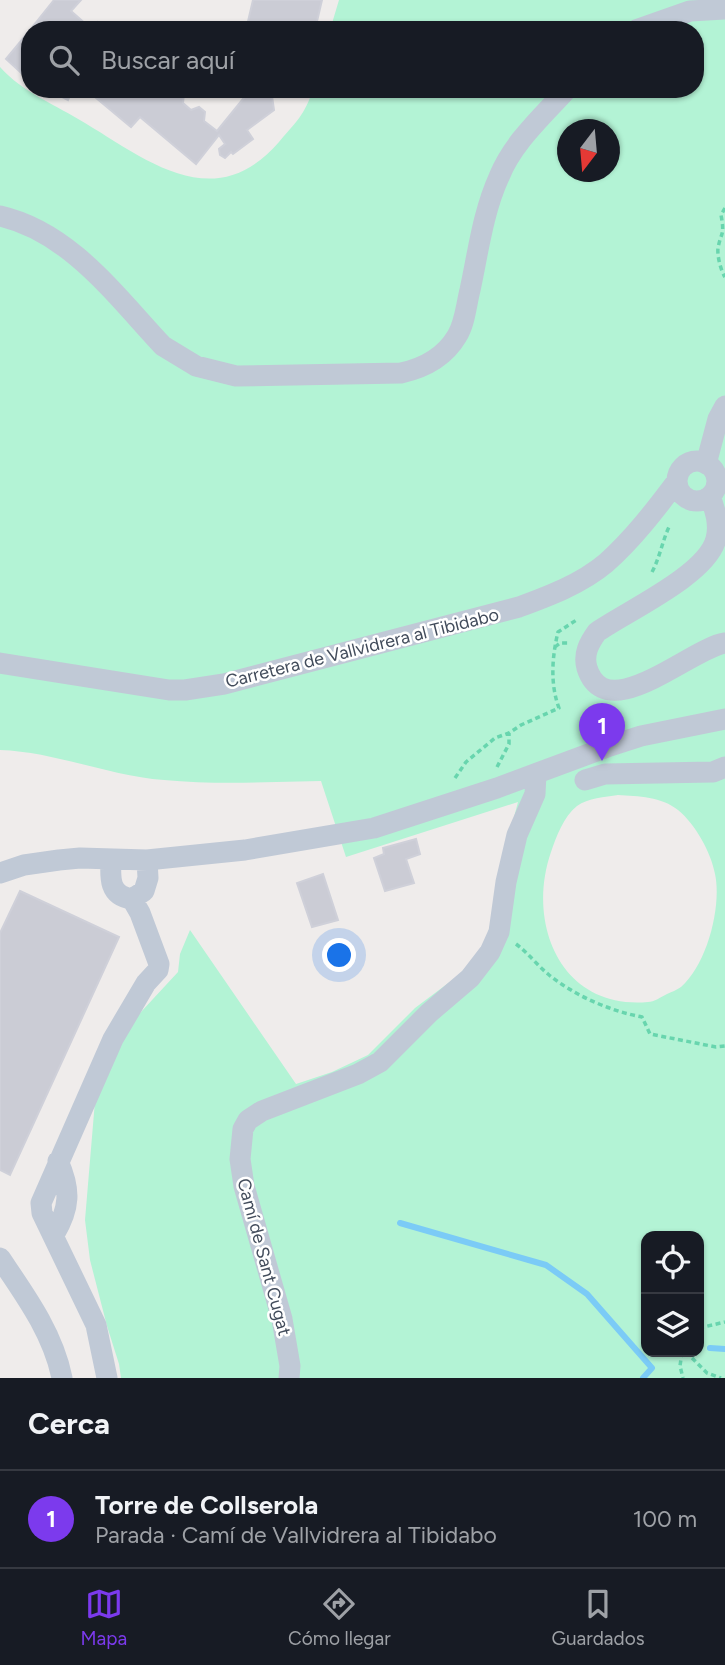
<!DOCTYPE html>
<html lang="es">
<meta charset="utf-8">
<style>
body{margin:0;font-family:Figtree,sans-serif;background:#242831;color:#f1f3f6}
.controls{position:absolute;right:21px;bottom:21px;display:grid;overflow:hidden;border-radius:14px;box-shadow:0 2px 5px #0004}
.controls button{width:63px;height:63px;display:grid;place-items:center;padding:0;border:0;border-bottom:2px solid #363941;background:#171b24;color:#f1f3f6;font:35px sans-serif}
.compass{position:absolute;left:557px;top:119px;width:63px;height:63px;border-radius:50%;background:#171b24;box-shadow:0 2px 5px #0004;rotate:196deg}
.you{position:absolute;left:340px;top:956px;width:24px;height:24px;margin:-18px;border:5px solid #fff;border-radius:50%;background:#1a73e8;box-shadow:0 0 0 10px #1a73e833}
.badge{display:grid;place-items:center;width:46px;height:46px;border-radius:50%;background:#7c3aed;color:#fff;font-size:23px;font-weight:700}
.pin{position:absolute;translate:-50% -58px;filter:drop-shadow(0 2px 4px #0008)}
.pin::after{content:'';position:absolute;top:37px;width:24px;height:21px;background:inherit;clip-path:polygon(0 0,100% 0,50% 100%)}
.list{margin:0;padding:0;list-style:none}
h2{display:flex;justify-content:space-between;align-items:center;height:91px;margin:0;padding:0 28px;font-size:30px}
h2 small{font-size:23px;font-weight:400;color:#9ea1a6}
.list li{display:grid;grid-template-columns:46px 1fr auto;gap:21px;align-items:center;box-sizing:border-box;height:98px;padding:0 28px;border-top:2px solid #363941}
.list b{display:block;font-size:26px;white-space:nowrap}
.list p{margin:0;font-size:23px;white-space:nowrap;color:#9ea1a6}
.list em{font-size:23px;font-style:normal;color:#9ea1a6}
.icon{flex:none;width:38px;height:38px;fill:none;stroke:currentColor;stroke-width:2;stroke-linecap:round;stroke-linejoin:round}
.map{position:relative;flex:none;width:725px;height:1378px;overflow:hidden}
.search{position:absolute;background:#171b24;box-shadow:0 2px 5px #0004;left:21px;right:21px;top:21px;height:77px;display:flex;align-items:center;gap:18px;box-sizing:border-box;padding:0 24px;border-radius:28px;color:#9ea1a6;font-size:26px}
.sheet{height:189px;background:#171b24}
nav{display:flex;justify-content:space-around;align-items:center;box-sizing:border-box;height:98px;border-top:2px solid #363941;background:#171b24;font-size:19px;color:#9ea1a6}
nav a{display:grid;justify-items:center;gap:4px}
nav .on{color:#7c3aed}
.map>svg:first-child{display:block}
.green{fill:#b3f3d5;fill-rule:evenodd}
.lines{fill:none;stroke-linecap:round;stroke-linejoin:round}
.stream{stroke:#7bcbf6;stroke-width:6}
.building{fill:#cbccd5;stroke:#cfd0d9;stroke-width:2}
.path{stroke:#68d5ae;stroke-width:3.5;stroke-dasharray:5 3.5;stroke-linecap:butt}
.minor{stroke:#c0c9d6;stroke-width:21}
.labels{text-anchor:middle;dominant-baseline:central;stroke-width:5;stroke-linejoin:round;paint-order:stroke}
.street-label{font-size:18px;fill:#424c5b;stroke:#fff}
</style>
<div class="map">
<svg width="725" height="1378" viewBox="0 0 725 1378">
<rect width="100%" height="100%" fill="#efeceb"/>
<path class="green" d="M339 0H725V1378H121L119 1364 107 1326 90 1260 85 1220 95 1101 128 1026 178 972 180 954 190 930 296 1084 332 1072 368 1055 415 1008 459 975 484 947 492 919 498 878 518 802 346 857 321 781C269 782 216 785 164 780 109 776 56 752 0 750V67C22 92 56 105 85 123 148 161 215 216 279 142 295 123 305 115 313 89H695V30H330ZM568 130H610V172H568ZM618 795C638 796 662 797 678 810 695 824 711 852 715 874 722 906 707 965 681 987 677 990 671 992 667 994 661 997 654 1002 648 1002 561 1010 526 924 551 852 556 837 564 816 577 806 588 798 605 797 618 795ZM646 1236H699V1352H646Z"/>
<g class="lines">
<path class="stream" d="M400 1223 546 1265 587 1294 652 1368 643 1378
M710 1348 725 1349"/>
</g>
<path class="building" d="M54 0H81L71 11 88 26 97 22 103 30H30Z
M253 0H322L315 30H246Z
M30 30V81L6 59Z
M52 89H73L68 100 51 91Z
M104 89H166L170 93 178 90 184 94 183 103 191 110 199 107 205 112 204 121 217 131 251 89H271L274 110 247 130 253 139 233 154 231 152 225 158 220 155 219 149 225 144 219 135 196 164 140 117 131 127 96 98Z
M416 839 420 854 406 859 414 883 385 891 374 858 384 854 383 848Z
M323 874 338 920 312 927 297 883Z
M20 891 119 937 10 1175 0 1170V933Z"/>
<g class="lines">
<path class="path" d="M725 208 721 215C725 236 721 232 718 248 717 256 721 271 725 277
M652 572C660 557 662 542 669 527
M555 647 560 643H570
M497 767 509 744V733
M455 778 466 762 495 738 509 733 521 725 559 708C550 684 552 657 558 632L578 619
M516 944C528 953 537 965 548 974 573 995 610 1011 642 1017L650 1034 716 1047 725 1046
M699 1328 725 1322
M682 1352 680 1366 683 1378
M686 1352 707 1373 721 1378"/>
<path class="minor" d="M636 30 690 11 725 9
M0 216C70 232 116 296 163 346L196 366 236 376 401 373C424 368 444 358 457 336 465 323 466 306 470 290 478 253 483 212 499 177 513 142 543 116 567 89
M677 481a20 20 0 1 1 40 0a20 20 0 1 1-40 0Z
M706 464 718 419 725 406
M710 496C715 510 720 524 716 539 707 575 627 611 597 632 589 643 583 654 587 668 606 728 691 648 725 643
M0 663 169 690H185L224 684 519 607C549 596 581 584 606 563 633 539 656 509 677 481
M585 780 605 774 713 772 725 767
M111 859C110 878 109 896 132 899L144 891 148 878 147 860
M0 873 24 865 59 860 80 858 147 860 245 850 374 828 497 788 610 746 641 736 725 719
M54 1235C70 1208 71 1190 58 1161
M0 1258C25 1295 53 1333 62 1378
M107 1378 96 1325 42 1213 41 1203 113 1039 146 983 158 970 159 964 140 913 132 899
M289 1378 290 1366 282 1319 244 1186 240 1159 243 1129 248 1120 262 1111 358 1074 380 1062 429 1013 470 978 490 952 499 932 506 882 517 835 535 794 536 774"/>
</g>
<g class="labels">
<g class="street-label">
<text transform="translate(362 648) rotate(-14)">Carretera de Vallvidrera al Tibidabo</text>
<text transform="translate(264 1257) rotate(75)">Camí de Sant Cugat</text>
</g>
</g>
</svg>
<div class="controls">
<button><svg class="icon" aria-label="locate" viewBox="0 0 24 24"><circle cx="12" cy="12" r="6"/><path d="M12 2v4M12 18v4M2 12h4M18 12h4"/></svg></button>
<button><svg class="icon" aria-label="layers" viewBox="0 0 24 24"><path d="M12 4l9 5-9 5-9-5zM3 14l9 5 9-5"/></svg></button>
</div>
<svg class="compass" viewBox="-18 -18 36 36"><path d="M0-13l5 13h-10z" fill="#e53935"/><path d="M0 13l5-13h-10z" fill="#9ea1a6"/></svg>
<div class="you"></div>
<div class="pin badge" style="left:602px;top:761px">1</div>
<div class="search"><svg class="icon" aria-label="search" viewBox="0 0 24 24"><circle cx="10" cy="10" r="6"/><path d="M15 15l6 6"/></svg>Buscar aquí</div>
</div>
<section class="sheet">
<h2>Cerca<small></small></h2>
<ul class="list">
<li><span class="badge">1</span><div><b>Torre de Collserola</b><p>Parada · Camí de Vallvidrera al Tibidabo</p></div><em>100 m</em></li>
</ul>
</section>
<nav>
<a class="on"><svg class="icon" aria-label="map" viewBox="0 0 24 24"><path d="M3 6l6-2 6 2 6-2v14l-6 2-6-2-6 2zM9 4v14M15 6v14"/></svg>Mapa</a>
<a><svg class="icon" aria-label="directions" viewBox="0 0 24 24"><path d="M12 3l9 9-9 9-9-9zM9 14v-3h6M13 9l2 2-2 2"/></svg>Cómo llegar</a>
<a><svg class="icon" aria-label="saved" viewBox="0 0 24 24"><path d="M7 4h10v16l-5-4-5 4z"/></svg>Guardados</a>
</nav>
